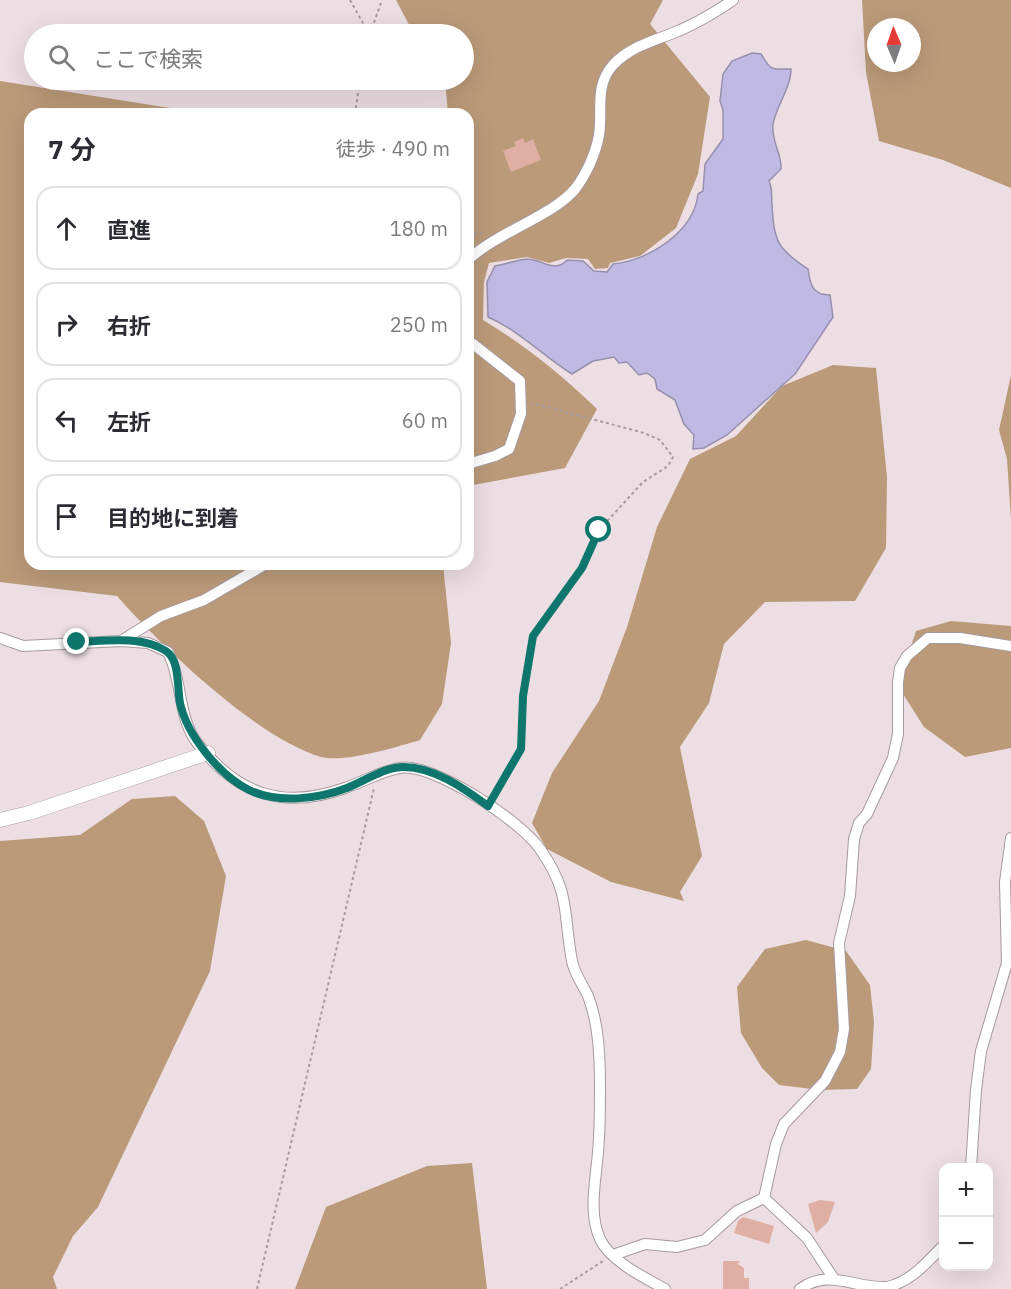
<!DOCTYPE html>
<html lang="ja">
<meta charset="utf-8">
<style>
body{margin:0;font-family:"IBM Plex Sans","Noto Sans JP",sans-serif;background:#f7f7f7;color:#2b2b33}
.controls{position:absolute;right:18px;bottom:18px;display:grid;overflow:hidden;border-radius:12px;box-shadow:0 6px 24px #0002}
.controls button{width:54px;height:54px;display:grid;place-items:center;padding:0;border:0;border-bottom:2px solid #e1e1e2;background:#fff;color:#2b2b33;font:30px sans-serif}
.compass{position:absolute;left:867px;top:18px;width:54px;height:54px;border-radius:50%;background:#fff;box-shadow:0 6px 24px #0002;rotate:358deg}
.stop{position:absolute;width:18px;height:18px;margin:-14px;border:4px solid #0f766e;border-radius:50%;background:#fff}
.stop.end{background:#0f766e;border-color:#fff;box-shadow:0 2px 6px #0008}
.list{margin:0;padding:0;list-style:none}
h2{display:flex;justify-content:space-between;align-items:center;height:78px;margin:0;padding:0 24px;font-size:26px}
h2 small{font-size:20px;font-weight:400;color:#7c7c81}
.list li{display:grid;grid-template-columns:39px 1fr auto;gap:18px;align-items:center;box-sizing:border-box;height:84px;margin:0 12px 12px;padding:0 12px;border:2px solid #e1e1e2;border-radius:18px}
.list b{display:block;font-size:22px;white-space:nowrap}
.list em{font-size:20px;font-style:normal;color:#7c7c81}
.icon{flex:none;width:33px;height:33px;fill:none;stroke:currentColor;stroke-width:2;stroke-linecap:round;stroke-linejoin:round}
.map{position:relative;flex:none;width:1011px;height:1289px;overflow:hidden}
.search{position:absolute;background:#fff;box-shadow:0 6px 24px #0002;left:24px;top:24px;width:450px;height:66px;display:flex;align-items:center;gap:15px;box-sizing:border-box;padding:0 21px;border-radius:33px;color:#7c7c81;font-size:22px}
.panel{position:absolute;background:#fff;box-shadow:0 6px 24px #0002;left:24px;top:108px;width:450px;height:462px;border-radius:18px}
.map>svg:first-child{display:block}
.forest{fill:#ba9a79;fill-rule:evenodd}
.water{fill:#c0b9e4;stroke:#9690ae;stroke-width:1.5}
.building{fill:#e0afa3}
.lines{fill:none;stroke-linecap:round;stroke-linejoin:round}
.minor-casing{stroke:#a79a9e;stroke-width:12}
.tertiary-casing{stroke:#a79a9e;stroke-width:15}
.path{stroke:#a69b9e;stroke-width:2;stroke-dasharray:3 3;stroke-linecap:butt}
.minor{stroke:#fff;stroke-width:10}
.tertiary{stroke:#fff;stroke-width:14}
.route{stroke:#0f766e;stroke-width:8}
</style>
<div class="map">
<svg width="1011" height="1289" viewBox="0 0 1011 1289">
<rect width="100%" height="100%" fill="#ecdee2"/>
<path class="forest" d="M396 0H663L650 24 710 97 698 174 676 228 640 256 610 263 608 268 595 269 588 259 566 258 549 263 527 257 489 263 484 282 483 320C526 346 562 375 597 409L565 468 468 486V114H448L445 80H464V34H414Z
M862 0H1011V188L943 160 879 141 866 72ZM876 27H912V63H876Z
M0 81 208 114H30V564H443L451 643 442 704 420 740C396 747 345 763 321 757 258 739 161 646 117 596L0 582Z
M833 365 876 368 887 477 886 548 855 601 765 602 724 644 709 703 680 747 702 856 680 892 684 901 611 882 547 849 532 823 552 773 599 701 627 627 657 527 690 459 736 436 782 386Z
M1011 375V520L1007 459 999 430Z
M951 621 1011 626V748L965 757 924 727 898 686 916 631Z
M175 796 204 821 226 876 210 971 98 1207 73 1236 53 1277 57 1289H0V841L80 835 132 799Z
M806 940 846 951 870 985 874 1022 871 1069 857 1089 820 1090 779 1085 762 1068 741 1033 737 987 765 949Z
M472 1163 487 1289H295L326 1207 427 1166Z"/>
<path class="water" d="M752 53 761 54C773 74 772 68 791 69 791 88 776 106 773 124 771 142 782 153 781 169L769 181C773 190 771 194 772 204 774 241 777 249 808 269 810 284 812 295 830 295L833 317 795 374 727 435 704 448 693 449 694 435 684 424 675 400 657 389 655 379 647 373 639 375 627 362 619 363 614 357 593 361 572 374C543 356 520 331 488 317L487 282 495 266C505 264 517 260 527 259 542 259 555 274 567 260L583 261 594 271 607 272 613 264C648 261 694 232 698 194L703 191 705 164 723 139V110L720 101 723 74 732 61Z"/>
<path class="building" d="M523 138 525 143 533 139 541 160 511 172 503 151 516 146 514 142Z
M820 1200 835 1202 828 1222 816 1233 808 1204Z
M743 1217 774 1226 769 1244 734 1233 738 1221Z
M723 1261H740L738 1264 744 1268V1278H749V1289H723Z"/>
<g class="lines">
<g class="minor-casing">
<path id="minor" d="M468 260C496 233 554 215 575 189 586 175 596 153 599 135 603 111 594 86 613 65 630 47 651 42 673 33 694 25 714 13 733 0
M468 340 520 381 521 414 509 449 495 456 468 464
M0 638 23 646 121 641 148 643 168 652C183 681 177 717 198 744 238 795 284 810 345 788 364 782 380 771 400 768 433 762 522 822 540 849 571 893 563 913 572 961 574 973 583 985 588 996 599 1024 600 1058 600 1088 600 1109 600 1131 598 1152 596 1179 588 1213 600 1239 610 1261 645 1278 665 1289
M121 641 161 616 204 600 266 564
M971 1168 976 1090 981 1051 1007 963 1005 882 1011 838
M764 1198 776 1144 784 1124 825 1081 840 1052 844 1029 839 943 850 896 854 839 859 823 867 814 893 758 898 734V682L900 668 907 656 928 638H960L1011 646
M764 1198 807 1238 834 1279
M613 1255 645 1244 677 1247 705 1240 737 1211 764 1198
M800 1289C829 1268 856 1289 887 1287 911 1282 927 1262 944 1245"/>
</g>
<g class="tertiary-casing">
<path id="tertiary" d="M0 820 29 813 208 753"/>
</g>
<path class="path" d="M350 0 369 34
M370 34 382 0
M355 114 360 80
M468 234 486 233
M494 796 521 749 523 696 533 636 582 569 599 530 643 482 668 466 673 457 660 440 644 433 532 403
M257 1289 374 788
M560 1289 603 1261"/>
<use href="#minor" class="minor"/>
<use href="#tertiary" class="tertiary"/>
</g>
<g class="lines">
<path class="route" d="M77 642C104 641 141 635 166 651 180 660 177 688 180 703 187 735 219 775 249 790 278 804 318 799 347 788 365 781 382 768 402 767 433 766 465 789 488 806L521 749 523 696 533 636 582 568 599 530"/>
</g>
</svg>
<div class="controls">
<button>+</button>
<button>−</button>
</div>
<svg class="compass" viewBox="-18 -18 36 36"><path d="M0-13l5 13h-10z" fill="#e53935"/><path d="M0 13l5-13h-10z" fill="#7c7c81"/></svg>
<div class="stop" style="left:599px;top:530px"></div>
<div class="stop end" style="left:77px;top:642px"></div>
<div class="search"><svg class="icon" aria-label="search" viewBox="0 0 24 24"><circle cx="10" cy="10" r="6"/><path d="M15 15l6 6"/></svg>ここで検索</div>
<section class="panel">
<h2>7 分<small>徒歩 · 490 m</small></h2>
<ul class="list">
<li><svg class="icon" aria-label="ahead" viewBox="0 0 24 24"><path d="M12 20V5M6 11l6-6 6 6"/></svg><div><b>直進</b></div><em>180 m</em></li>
<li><svg class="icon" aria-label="right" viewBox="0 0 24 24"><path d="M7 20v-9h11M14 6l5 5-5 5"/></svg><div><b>右折</b></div><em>250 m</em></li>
<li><svg class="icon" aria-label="left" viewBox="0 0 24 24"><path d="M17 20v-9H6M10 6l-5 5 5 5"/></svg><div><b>左折</b></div><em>60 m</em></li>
<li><svg class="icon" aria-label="arrive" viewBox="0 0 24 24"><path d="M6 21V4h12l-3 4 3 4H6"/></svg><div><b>目的地に到着</b></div></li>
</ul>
</section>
</div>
